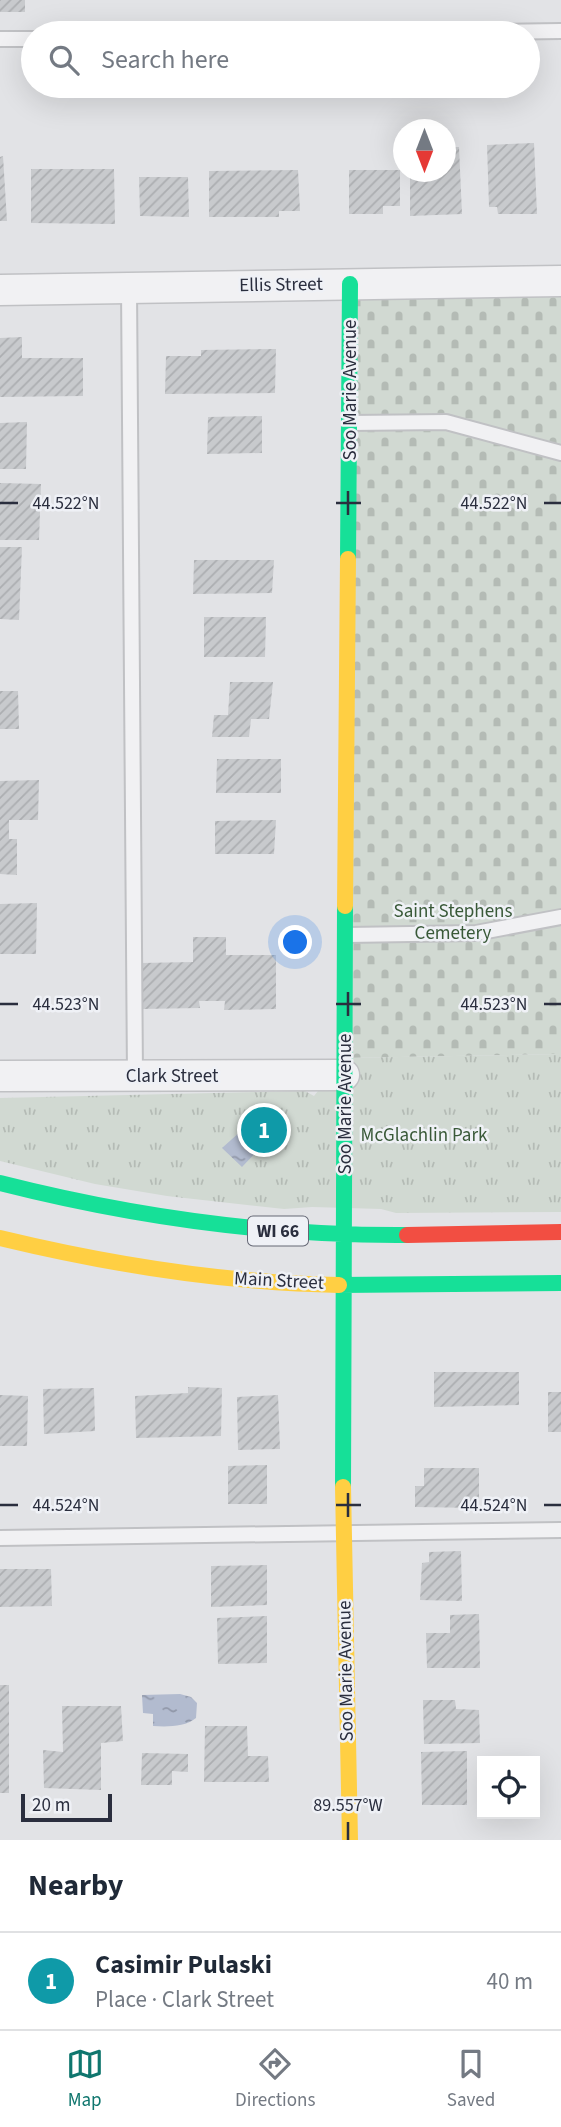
<!DOCTYPE html>
<meta charset="utf-8">
<style>
body{margin:0;font-family:"Source Sans 3",sans-serif;background:#f2f2f3;color:#1f2937}
.controls{position:absolute;right:21px;bottom:21px;display:grid;overflow:hidden;border-radius:0px;box-shadow:0 7px 28px #0002}
.controls button{width:63px;height:63px;display:grid;place-items:center;padding:0;border:0;border-bottom:2px solid #e0e1e3;background:#fff;color:#1f2937;font:35px sans-serif}
.compass{position:absolute;left:393px;top:119px;width:63px;height:63px;border-radius:50%;background:#fff;box-shadow:0 7px 28px #0002;rotate:180deg}
.scale{position:absolute;left:21px;bottom:18px;width:91px;box-sizing:border-box;padding-left:7px;border:4px solid #2a2e3e;border-top:0;font-size:19px;line-height:24px;white-space:nowrap;color:#2a2e3e;-webkit-text-stroke:5px #eff1f6;paint-order:stroke}
.you{position:absolute;left:296px;top:943px;width:24px;height:24px;margin:-18px;border:5px solid #fff;border-radius:50%;background:#1a73e8;box-shadow:0 0 0 10px #1a73e833}
.badge{display:grid;place-items:center;width:46px;height:46px;border-radius:50%;background:#0f766e;color:#fff;font-size:23px;font-weight:700}
.pin{position:absolute;translate:-50% -50%;border:4px solid #fff;box-shadow:0 2px 7px #0006}
.list{margin:0;padding:0;list-style:none}
h2{display:flex;justify-content:space-between;align-items:center;height:91px;margin:0;padding:0 28px;font-size:30px}
h2 small{font-size:23px;font-weight:400;color:#747a83}
.list li{display:grid;grid-template-columns:46px 1fr auto;gap:21px;align-items:center;box-sizing:border-box;height:98px;padding:0 28px;border-top:2px solid #e0e1e3}
.list b{display:block;font-size:26px;white-space:nowrap}
.list p{margin:0;font-size:23px;white-space:nowrap;color:#747a83}
.list em{font-size:23px;font-style:normal;color:#747a83}
.icon{flex:none;width:38px;height:38px;fill:none;stroke:currentColor;stroke-width:2;stroke-linecap:round;stroke-linejoin:round}
.map{position:relative;flex:none;width:561px;height:1840px;overflow:hidden}
.search{position:absolute;background:#fff;box-shadow:0 7px 28px #0002;left:21px;right:21px;top:21px;height:77px;display:flex;align-items:center;gap:18px;box-sizing:border-box;padding:0 24px;border-radius:38px;color:#747a83;font-size:26px}
.sheet{height:189px;background:#fff}
nav{display:flex;justify-content:space-around;align-items:center;box-sizing:border-box;height:98px;border-top:2px solid #e0e1e3;background:#fff;font-size:19px;color:#747a83}
nav a{display:grid;justify-items:center;gap:4px}
nav .on{color:#0f766e}
.map>svg:first-child{display:block}
.cemetery{fill:url(#cemetery-stones)}
.park{fill:url(#park-tufts)}
.water{fill:url(#water-ripples)}
.building{fill:url(#building-hatch)}
.lines{fill:none;stroke-linecap:round;stroke-linejoin:round}
.lane-casing{stroke:#c0c1c4;stroke-width:18}
.street-casing{stroke:#c0c1c4;stroke-width:33}
.lane{stroke:#f1f1f3;stroke-width:14}
.street{stroke:#f1f1f3;stroke-width:30}
.fast{stroke:#16e098;stroke-width:16}
.slow{stroke:#ffcf43;stroke-width:16}
.jam{stroke:#f24e42;stroke-width:16}
.ticks{fill:none;stroke:#2a2e3e;stroke-width:2.5}
.labels{text-anchor:middle;dominant-baseline:central;stroke-width:5;stroke-linejoin:round;paint-order:stroke}
.shield{fill:#eff1f6;stroke:#656875;stroke-width:2}
.shield-label{font-size:18px;font-weight:bold;fill:#2a2e3e}
.street-label{font-size:19px;fill:#2a2e3e;stroke:#eff1f6}
.park-label{font-size:19px;fill:#395938;stroke:#eff1f6}
.ticks-label{font-size:18px;text-anchor:middle;fill:#2a2e3e;stroke:#eff1f6;stroke-width:5;stroke-linejoin:round;paint-order:stroke}
</style>
<div class="map">
<svg width="561" height="1840" viewBox="0 0 561 1840">
<defs>
<pattern id="cemetery-stones" width="16" height="16" patternUnits="userSpaceOnUse" patternTransform="scale(1.75)"><rect width="16" height="16" fill="#d1d9d2"/><path d="M2 7V4a2 2 0 0 1 4 0v3zM10 15v-3a2 2 0 0 1 4 0v3z" fill="#b4bbb5"/></pattern>
<pattern id="park-tufts" width="24" height="20" patternUnits="userSpaceOnUse" patternTransform="scale(1.75)"><rect width="24" height="20" fill="#d1d9d2"/><path d="M3 7l-1-3M5 7V3M7 7l1-3M15 17l-1-3M17 17v-4M19 17l1-3" fill="none" stroke="#b4bbb5"/></pattern>
<pattern id="water-ripples" width="26" height="14" patternUnits="userSpaceOnUse" patternTransform="scale(1.75)"><rect width="26" height="14" fill="#b2bbcf"/><path d="M2 4q2-2 4 0t4 0M15 11q2-2 4 0t4 0" fill="none" stroke="#9198a9"/></pattern>
<pattern id="building-hatch" width="6" height="6" patternUnits="userSpaceOnUse" patternTransform="scale(1.75)"><rect width="6" height="6" fill="#c8cacd"/><path d="M-1 1l2-2M0 6l6-6M5 7l2-2" fill="none" stroke="#acaeb1"/></pattern>
</defs>
<rect width="100%" height="100%" fill="#e2e3e6"/>
<path class="cemetery" d="M561 283V1054L344 1058 350 284Z"/>
<path class="park" d="M561 1054V1212L396 1213 381 1209 312 1207 284 1209 167 1196 95 1184 0 1161V1098L305 1091 314 1096 344 1058Z"/>
<path class="water" d="M241 1131 261 1147 242 1167 222 1148Z
M180 1694 191 1697 197 1703 196 1718C185 1727 167 1727 153 1726V1714L143 1713 142 1695Z"/>
<path class="building" d="M0 0H25V12H0Z
M534 143 537 214H498L497 207H489L487 145Z
M446 147H459L462 214 410 216V172H446Z
M3 156 7 221H0V157Z
M31 169H114L115 224 31 223Z
M298 170 300 211H279V217H209V171Z
M349 170H400V206H383V214H349Z
M139 177H188L189 217 140 216Z
M22 337V358H83V396L0 397V338Z
M276 349 275 393 165 394 166 356H201V350Z
M262 416V453L207 454 208 417Z
M27 422 26 469H0V423Z
M0 483 41 484 39 540H0Z
M0 547H22L19 620 0 619Z
M194 560H274L272 593 193 594Z
M204 617H266L265 657H204Z
M230 682H273L269 719H251L249 737H212L214 715H228Z
M0 691H18L19 729H0Z
M217 759H281V793H216Z
M39 780 38 820H9V839H17V875L0 874V781Z
M276 820 274 854H215V821Z
M37 903 36 954H0V904Z
M193 937H226V955H276V1009L224 1010 225 1001H199L200 1008 141 1009V963L193 962Z
M434 1372H519V1405L434 1407Z
M188 1387 222 1388 221 1436 136 1438 135 1396 188 1393Z
M94 1388 95 1431 44 1434 43 1389Z
M548 1392H561V1432H548Z
M0 1395 28 1396 27 1446H0Z
M278 1395 280 1449 238 1450 237 1397Z
M267 1465V1504H228V1466Z
M424 1468H479V1508L415 1507V1486H424Z
M461 1551 462 1601 420 1600 422 1563 429 1562V1552Z
M267 1565V1605L211 1607V1566Z
M0 1569H51L52 1606 0 1607Z
M479 1614 480 1668H427L426 1633H450V1615Z
M267 1616V1663L218 1664 217 1618Z
M0 1685H9V1793H0Z
M423 1700H455L456 1709 479 1710 480 1743 424 1744Z
M62 1706H121L123 1741 101 1743V1790L44 1788 43 1750 63 1752Z
M205 1726H247L248 1756H268L269 1782H204Z
M467 1751V1805H422L421 1752Z
M142 1753 188 1754V1772L172 1771V1785H141Z"/>
<g class="lines">
<g class="lane-casing">
<path id="lane" d="M416 33 561 31
M0 39H33
M129 288 135 1076
M350 423 446 422 561 453
M347 935 476 933 561 917
M0 1538 561 1530"/>
</g>
<g class="street-casing">
<path id="street" d="M0 290 561 281
M0 1076 344 1075"/>
</g>
<use href="#lane" class="lane"/>
<use href="#street" class="street"/>
<path class="fast" d="M348 559 350 284
M0 1183C134 1217 268 1236 407 1235
M339 1285 561 1283
M343 1487 345 906"/>
<path class="slow" d="M345 906 348 559
M0 1238C112 1265 223 1283 339 1285
M343 1487 350 1840"/>
<path class="jam" d="M407 1235 561 1232"/>
</g>
<path class="ticks" d="M348 491V515M0 503H18M336 503H361M544 503H561M348 992V1016M0 1004H18M336 1004H361M544 1004H561M348 1493V1517M0 1505H18M336 1505H361M544 1505H561M348 1822V1840"/>
<g class="labels">
<rect class="shield" x="248" y="1216.5" width="60" height="29" rx="5"/>
<g class="shield-label">
<text x="278" y="1231">WI 66</text>
</g>
<g class="street-label">
<text transform="translate(281 285) rotate(-1)">Ellis Street</text>
<text transform="translate(350 390) rotate(-90)">Soo Marie Avenue</text>
<text x="172" y="1076">Clark Street</text>
<text transform="translate(345 1104) rotate(-90)">Soo Marie Avenue</text>
<text transform="translate(279 1281) rotate(3)">Main Street</text>
<text transform="translate(346 1671) rotate(-91)">Soo Marie Avenue</text>
</g>
<g class="park-label">
<text x="453" y="911">Saint Stephens<tspan x="453" dy="22">Cemetery</tspan></text>
<text x="424" y="1135">McGlachlin Park</text>
</g>
</g>
<g class="ticks-label">
<text x="494" y="509">44.522°N</text>
<text x="66" y="509">44.522°N</text>
<text x="66" y="1010">44.523°N</text>
<text x="494" y="1010">44.523°N</text>
<text x="66" y="1511">44.524°N</text>
<text x="494" y="1511">44.524°N</text>
<text x="348" y="1811">89.557°W</text>
</g>
</svg>
<div class="controls">
<button><svg class="icon" aria-label="locate" viewBox="0 0 24 24"><circle cx="12" cy="12" r="6"/><path d="M12 2v4M12 18v4M2 12h4M18 12h4"/></svg></button>
</div>
<svg class="compass" viewBox="-18 -18 36 36"><path d="M0-13l5 13h-10z" fill="#e53935"/><path d="M0 13l5-13h-10z" fill="#747a83"/></svg>
<div class="scale">20 m</div>
<div class="you"></div>
<div class="pin badge" style="left:264px;top:1130px;background:#0f9aa8">1</div>
<div class="search"><svg class="icon" aria-label="search" viewBox="0 0 24 24"><circle cx="10" cy="10" r="6"/><path d="M15 15l6 6"/></svg>Search here</div>
</div>
<section class="sheet">
<h2>Nearby<small></small></h2>
<ul class="list">
<li><span class="badge" style="background:#0f9aa8">1</span><div><b>Casimir Pulaski</b><p>Place · Clark Street</p></div><em>40 m</em></li>
</ul>
</section>
<nav>
<a class="on"><svg class="icon" aria-label="map" viewBox="0 0 24 24"><path d="M3 6l6-2 6 2 6-2v14l-6 2-6-2-6 2zM9 4v14M15 6v14"/></svg>Map</a>
<a><svg class="icon" aria-label="directions" viewBox="0 0 24 24"><path d="M12 3l9 9-9 9-9-9zM9 14v-3h6M13 9l2 2-2 2"/></svg>Directions</a>
<a><svg class="icon" aria-label="saved" viewBox="0 0 24 24"><path d="M7 4h10v16l-5-4-5 4z"/></svg>Saved</a>
</nav>
